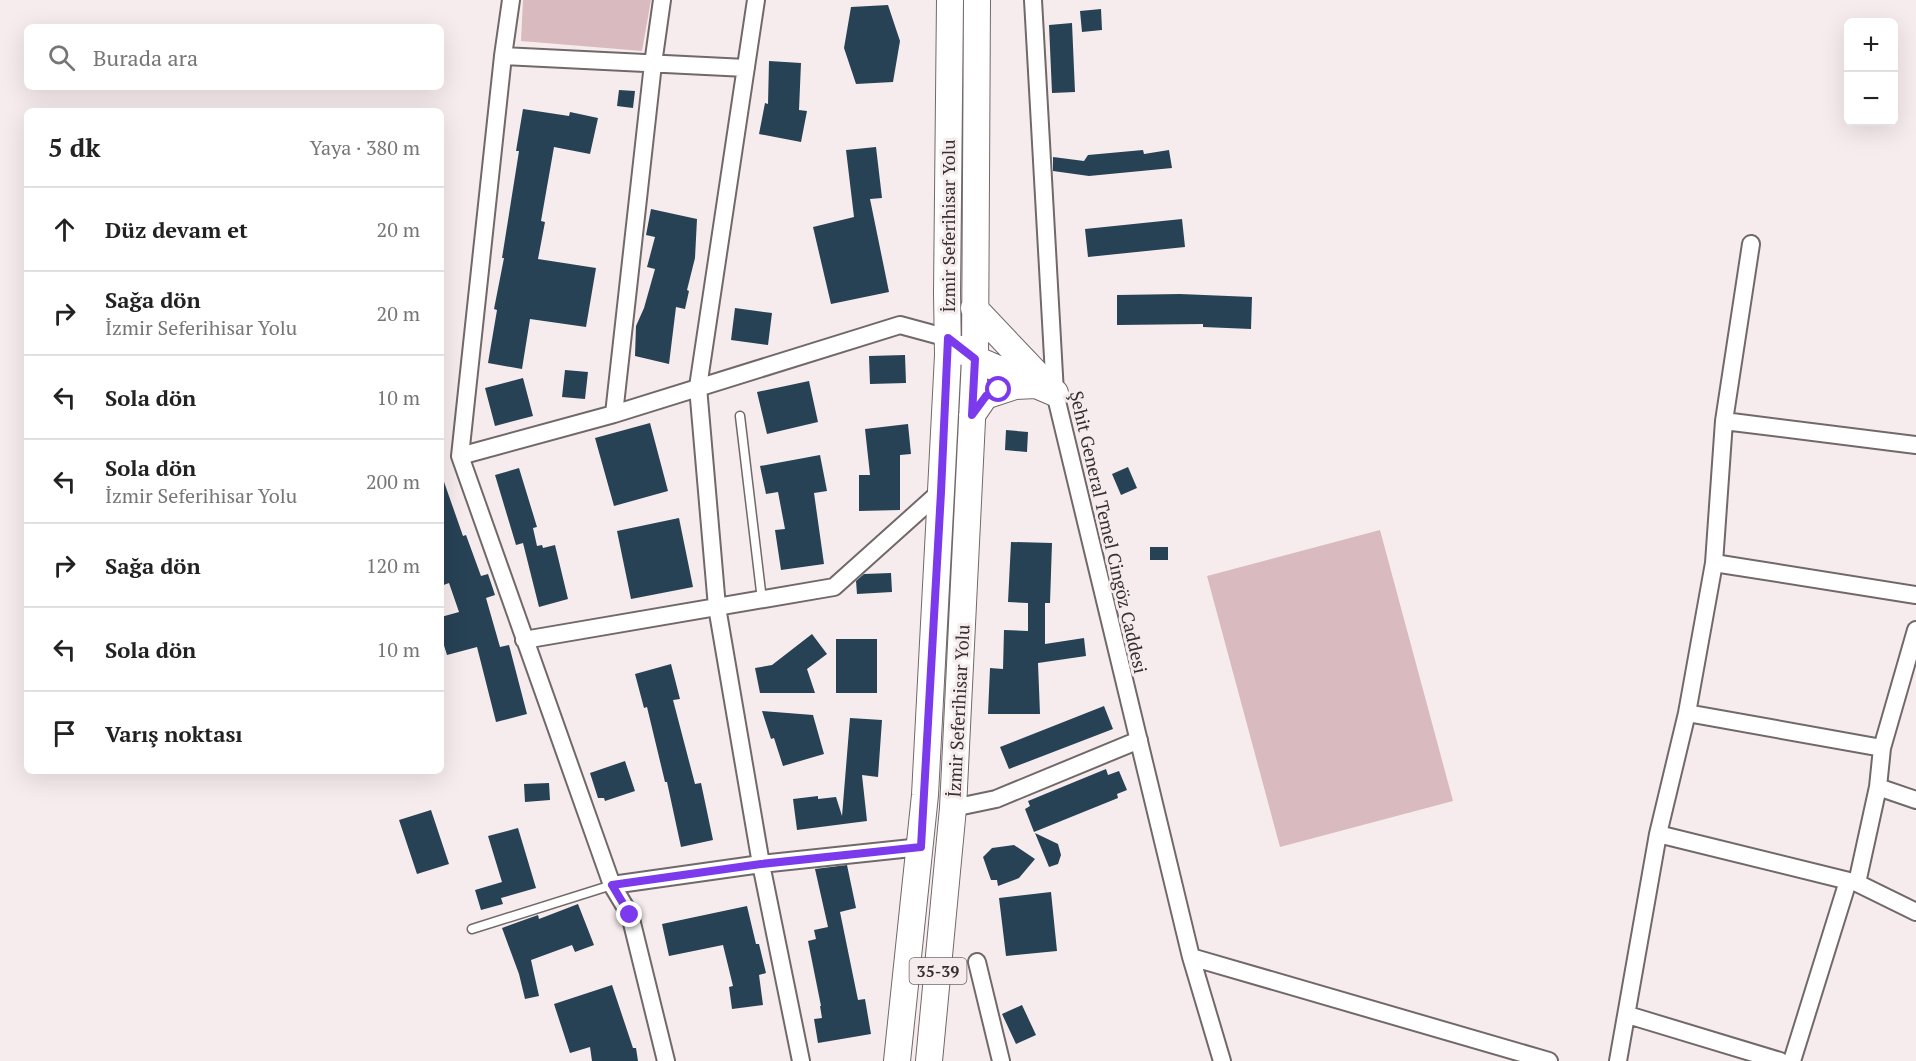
<!DOCTYPE html>
<html lang="tr">
<meta charset="utf-8">
<style>
body{margin:0;font-family:"PT Serif",serif;background:#f2f2f2;color:#222}
.controls{position:absolute;right:18px;top:18px;display:grid;overflow:hidden;border-radius:9px;box-shadow:0 6px 24px #0002}
.controls button{width:54px;height:54px;display:grid;place-items:center;padding:0;border:0;border-bottom:2px solid #e0e0e0;background:#fff;color:#222;font:30px sans-serif}
.stop{position:absolute;width:18px;height:18px;margin:-14px;border:4px solid #7c3aed;border-radius:50%;background:#fff}
.stop.end{background:#7c3aed;border-color:#fff;box-shadow:0 2px 6px #0008}
.list{margin:0;padding:0;list-style:none}
h2{display:flex;justify-content:space-between;align-items:center;height:78px;margin:0;padding:0 24px;font-size:26px}
h2 small{font-size:20px;font-weight:400;color:#767676}
.list li{display:grid;grid-template-columns:39px 1fr auto;gap:18px;align-items:center;box-sizing:border-box;height:84px;padding:0 24px;border-top:2px solid #e0e0e0}
.list b{display:block;font-size:22px;white-space:nowrap}
.list p{margin:0;font-size:20px;white-space:nowrap;color:#767676}
.list em{font-size:20px;font-style:normal;color:#767676}
.icon{flex:none;width:33px;height:33px;fill:none;stroke:currentColor;stroke-width:2;stroke-linecap:round;stroke-linejoin:round}
.map{position:relative;flex:none;width:1916px;height:1061px;overflow:hidden}
.search{position:absolute;background:#fff;box-shadow:0 6px 24px #0002;left:24px;top:24px;width:420px;height:66px;display:flex;align-items:center;gap:15px;box-sizing:border-box;padding:0 21px;border-radius:9px;color:#767676;font-size:22px}
.panel{position:absolute;background:#fff;box-shadow:0 6px 24px #0002;left:24px;top:108px;width:420px;height:666px;border-radius:9px}
.map>svg:first-child{display:block}
.green{fill:#d9bbbf}
.building{fill:#274255}
.lines{fill:none;stroke-linecap:round;stroke-linejoin:round}
.lane-casing{stroke:#716869;stroke-width:11}
.street-casing{stroke:#716869;stroke-width:20}
.primary-casing{stroke:#716869;stroke-width:28}
.lane{stroke:#fff;stroke-width:8}
.street{stroke:#fff;stroke-width:16}
.primary{stroke:#fff;stroke-width:26}
.route{stroke:#7c3aed;stroke-width:8}
.labels{text-anchor:middle;dominant-baseline:central;stroke-width:6;stroke-linejoin:round;paint-order:stroke}
.shield{fill:#f7eced;stroke:#6f6869;stroke-width:1.5}
.shield-label{font-size:16px;font-weight:bold;fill:#353031}
.street-label{font-size:18px;fill:#353031;stroke:#f7eced}
</style>
<div class="map">
<svg width="1916" height="1061" viewBox="0 0 1916 1061">
<rect width="100%" height="100%" fill="#f7eced"/>
<path class="green" d="M523 0H651L642 51 521 41Z
M1380 530 1453 801 1280 847 1207 576Z"/>
<path class="building" d="M888 5 900 41 893 82 856 84 844 48 851 7Z
M1101 9 1102 30 1082 32 1080 11Z
M1072 23 1075 92 1052 93 1049 25Z
M769 61 801 63 799 110 807 111 801 142 759 134 765 103 768 104Z
M619 90 635 91 633 108 617 106Z
M523 109 569 116 570 112 598 118 590 154 554 147 541 221 545 222 538 259 596 268 586 327 530 319 522 369 488 363 497 310 494 309 504 258H502L519 151H516Z
M876 147 882 198 870 199 889 292 831 304 813 227 854 217 846 150Z
M1143 150 1144 154 1169 150 1172 168 1089 176 1053 171V157L1084 161 1088 155Z
M651 209 697 219 695 258 687 290 689 291 685 309 676 307 669 364 635 356 636 326 644 308 655 269 647 267 655 237 646 235Z
M1182 219 1185 247 1088 257 1085 229Z
M1180 294 1252 297 1251 329 1203 327V324L1117 325V295Z
M735 308 772 313 768 345 731 340Z
M905 355 906 383 870 384 869 356Z
M565 370 588 372 585 399 562 397Z
M523 378 533 416 495 426 485 388Z
M809 381 818 422 767 434 757 392Z
M650 423 668 491 614 506 595 438Z
M908 424 911 454 900 455V510L859 511V475H870L865 429Z
M1006 430 1028 432 1027 452 1005 450Z
M820 455 827 491 814 493 824 564 781 570 775 530 785 529 778 492 766 494 760 466Z
M1128 467 1137 488 1121 495 1112 474Z
M519 468 537 527 533 528 537 546 542 545 543 548 555 545 568 599 539 607 523 543 516 545 495 475Z
M443 479 463 536 466 535 481 576 488 574 495 595 486 598 500 647 509 645 527 714 496 722 477 647 447 655 441 636V617L459 612 449 583 441 586V480Z
M679 518 693 587 631 599 617 531Z
M1011 542 1052 543 1050 603H1045V644L1084 638 1086 656 1038 663 1040 714H988L990 668 1003 669 1004 630 1028 631V603L1008 602Z
M1150 547H1168V560H1150Z
M891 573 892 592 857 594 856 581 864 574Z
M812 634 827 654 807 669 815 693H760L755 668 772 665Z
M836 639H877V693H836Z
M671 664 680 699 673 700 695 784 701 783 713 840 681 847 667 782H665L647 707 644 708 635 674Z
M1104 706 1113 729 1009 769 1000 747Z
M762 711 813 715 824 754 783 766 774 738 771 739Z
M850 718 882 720 878 777 862 775 867 821 797 830 793 799 818 796V799L836 797 842 816Z
M625 761 635 791 605 801 604 798H598L590 773Z
M1106 769 1108 775 1119 771 1127 790 1117 794 1118 798 1034 832 1025 809 1030 806 1028 801Z
M549 783 550 800 525 802 524 784Z
M431 810 449 864 417 874 399 820Z
M518 828 536 888 501 898 503 904 481 910 475 890 502 882 488 836Z
M1035 833 1058 844 1061 855 1058 864 1049 867Z
M1014 845 1035 859 1019 878 998 886 997 880H991L983 857 992 848Z
M847 865 856 908 840 912 858 1000 865 999 871 1034 818 1043 814 1019 822 1018 820 1006H821L808 941 816 939 814 930 828 927 815 869Z
M1051 892 1057 951 1006 956 999 898Z
M578 904 594 945 575 952 572 945 531 960 539 996 525 999 519 974 502 928 538 915 539 919Z
M747 906 756 944H759L766 973 759 975 763 1005 732 1009 729 987 733 986 723 945 669 956 662 924Z
M612 985 633 1048H636L638 1061H592L590 1047 570 1053 554 1004Z
M1022 1005 1036 1035 1016 1044 1002 1014Z"/>
<g class="lines">
<g class="lane-casing">
<path id="lane" d="M740 416 762 600
M472 929 612 885"/>
</g>
<g class="street-casing">
<path id="street" d="M511 0 503 56 460 456 612 885 630 915 666 1061
M756 0 698 387 717 607 761 864 801 1061
M1033 0 1055 393 1191 957 1222 1061
M503 56 746 68
M614 414 653 64 662 0
M1724 421 1916 445
M460 456 614 414 900 325 948 338
M1714 563 1916 595
M524 640 834 587 941 491
M1687 713 1882 748
M1878 787 1916 800
M953 808 996 799 1139 740
M1658 834 1857 883 1916 912
M1857 883 1878 787 1882 748 1916 630
M612 885 761 864 921 847
M1191 957 1549 1061
M977 962 1001 1061
M1628 1015 1780 1061
M1618 1061 1658 834 1687 713 1714 563 1724 421 1751 244
M1792 1061 1848 881"/>
</g>
<g class="primary-casing">
<path id="primary" d="M974 308 1048 386
M962 349 975 359 1055 393
M972 415 985 396 1015 386 1036 385
M897 1061 925 795 941 491 948 355 947 293 950 0
M929 1061 953 808 975 359 977 0"/>
</g>
<use href="#lane" class="lane"/>
<use href="#street" class="street"/>
<use href="#primary" class="primary"/>
</g>
<g class="lines">
<path class="route" d="M630 915 612 885 761 864 921 847 941 492 948 338 975 359 972 415 986 396 999 390"/>
</g>
<g class="labels">
<rect class="shield" x="909.5" y="958" width="57" height="26" rx="4.5"/>
<g class="shield-label">
<text x="938" y="971">35-39</text>
</g>
<g class="street-label">
<text transform="translate(948 226) rotate(-90)">İzmir Seferihisar Yolu</text>
<text transform="translate(1109 532) rotate(77)">Şehit General Temel Cingöz Caddesi</text>
<text transform="translate(958 711) rotate(-87)">İzmir Seferihisar Yolu</text>
</g>
</g>
</svg>
<div class="controls">
<button>+</button>
<button>−</button>
</div>
<div class="stop" style="left:999px;top:390px"></div>
<div class="stop end" style="left:630px;top:915px"></div>
<div class="search"><svg class="icon" aria-label="search" viewBox="0 0 24 24"><circle cx="10" cy="10" r="6"/><path d="M15 15l6 6"/></svg>Burada ara</div>
<section class="panel">
<h2>5 dk<small>Yaya · 380 m</small></h2>
<ul class="list">
<li><svg class="icon" aria-label="ahead" viewBox="0 0 24 24"><path d="M12 20V5M6 11l6-6 6 6"/></svg><div><b>Düz devam et</b></div><em>20 m</em></li>
<li><svg class="icon" aria-label="right" viewBox="0 0 24 24"><path d="M7 20v-9h11M14 6l5 5-5 5"/></svg><div><b>Sağa dön</b><p>İzmir Seferihisar Yolu</p></div><em>20 m</em></li>
<li><svg class="icon" aria-label="left" viewBox="0 0 24 24"><path d="M17 20v-9H6M10 6l-5 5 5 5"/></svg><div><b>Sola dön</b></div><em>10 m</em></li>
<li><svg class="icon" aria-label="left" viewBox="0 0 24 24"><path d="M17 20v-9H6M10 6l-5 5 5 5"/></svg><div><b>Sola dön</b><p>İzmir Seferihisar Yolu</p></div><em>200 m</em></li>
<li><svg class="icon" aria-label="right" viewBox="0 0 24 24"><path d="M7 20v-9h11M14 6l5 5-5 5"/></svg><div><b>Sağa dön</b></div><em>120 m</em></li>
<li><svg class="icon" aria-label="left" viewBox="0 0 24 24"><path d="M17 20v-9H6M10 6l-5 5 5 5"/></svg><div><b>Sola dön</b></div><em>10 m</em></li>
<li><svg class="icon" aria-label="arrive" viewBox="0 0 24 24"><path d="M6 21V4h12l-3 4 3 4H6"/></svg><div><b>Varış noktası</b></div></li>
</ul>
</section>
</div>
